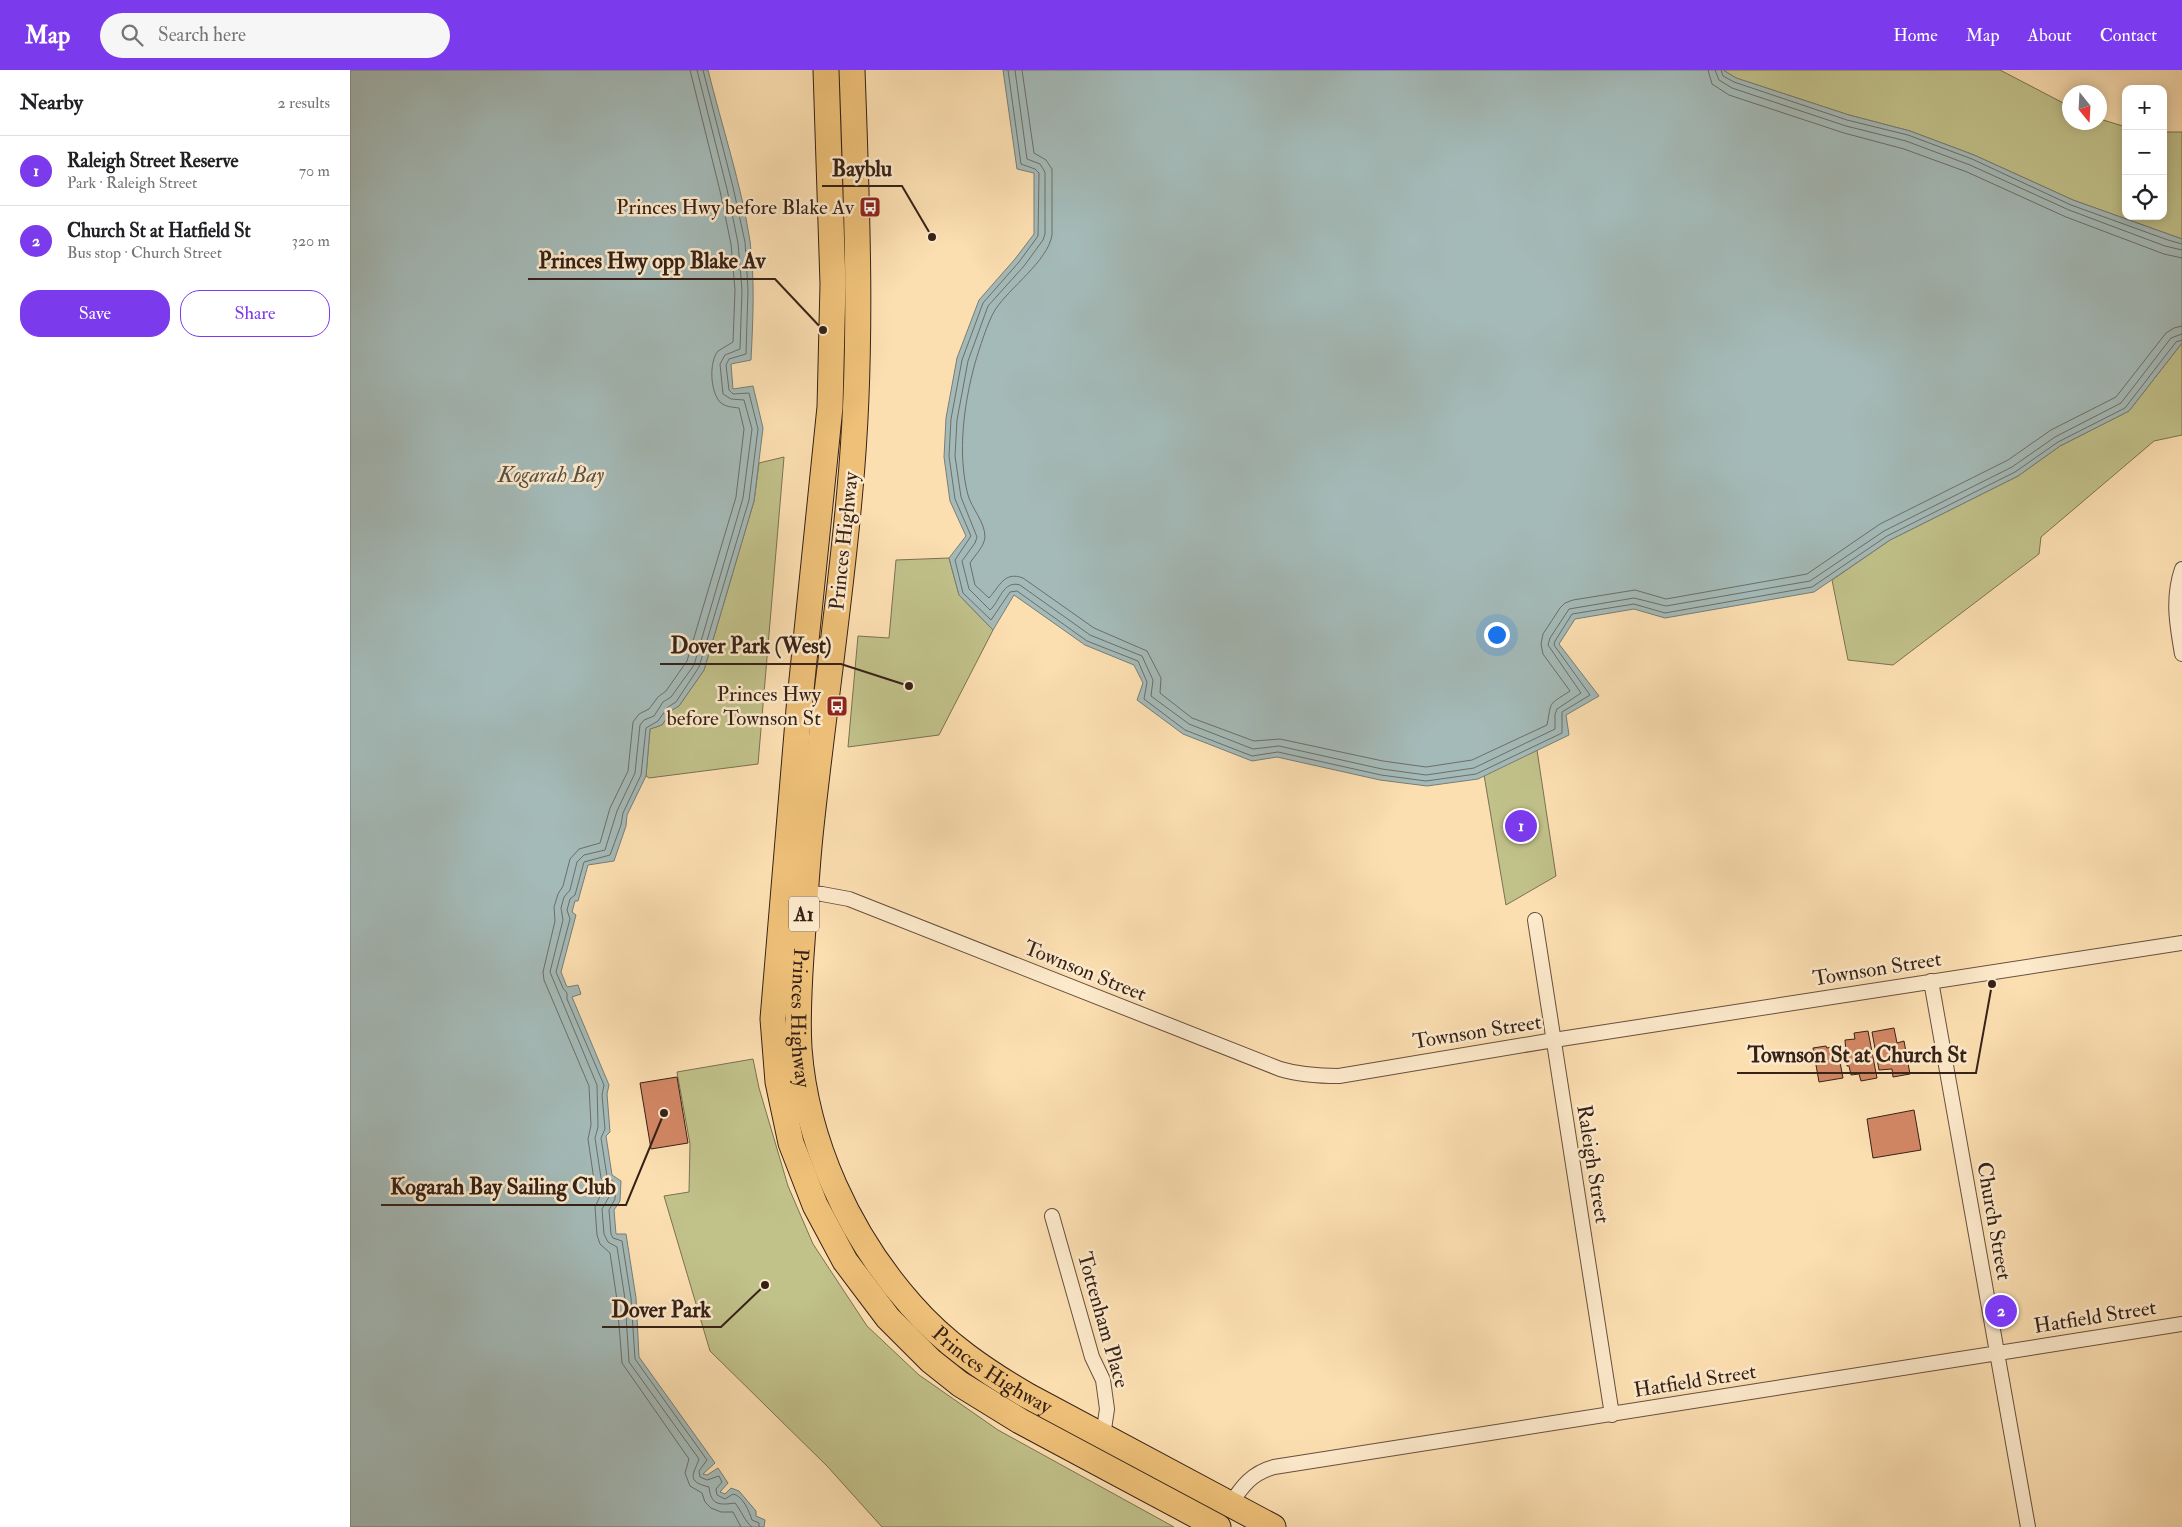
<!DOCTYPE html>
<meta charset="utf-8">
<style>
body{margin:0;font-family:"IM FELL Double Pica",serif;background:#f6f6f6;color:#202124}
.controls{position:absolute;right:15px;top:15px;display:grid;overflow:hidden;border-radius:10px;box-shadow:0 2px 12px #0003}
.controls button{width:45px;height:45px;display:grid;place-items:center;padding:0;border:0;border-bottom:1px solid #e0e0e0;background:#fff;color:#202124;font:25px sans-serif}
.compass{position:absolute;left:1712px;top:15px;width:45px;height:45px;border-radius:50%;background:#fff;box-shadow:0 2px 12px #0003;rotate:162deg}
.you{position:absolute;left:1146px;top:564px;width:18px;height:18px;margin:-12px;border:4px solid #fff;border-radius:50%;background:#1a73e8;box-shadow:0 0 0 8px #1a73e833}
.badge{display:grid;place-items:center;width:32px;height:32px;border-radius:50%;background:#7c3aed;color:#fff;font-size:16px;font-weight:700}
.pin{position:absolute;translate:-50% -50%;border:2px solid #fff;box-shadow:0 1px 5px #0006}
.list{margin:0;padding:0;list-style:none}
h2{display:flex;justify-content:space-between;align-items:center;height:65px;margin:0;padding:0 20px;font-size:21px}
h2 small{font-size:16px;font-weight:400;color:#757577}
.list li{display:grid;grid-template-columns:32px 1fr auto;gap:15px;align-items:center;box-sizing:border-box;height:70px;padding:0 20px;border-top:1px solid #e0e0e0}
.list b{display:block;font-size:19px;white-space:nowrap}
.list p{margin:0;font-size:16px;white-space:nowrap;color:#757577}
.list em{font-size:16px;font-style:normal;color:#757577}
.actions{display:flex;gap:10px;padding:15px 20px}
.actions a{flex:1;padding:11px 0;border:1px solid #7c3aed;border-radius:20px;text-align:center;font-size:18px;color:#7c3aed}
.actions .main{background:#7c3aed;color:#fff}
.icon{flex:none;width:28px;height:28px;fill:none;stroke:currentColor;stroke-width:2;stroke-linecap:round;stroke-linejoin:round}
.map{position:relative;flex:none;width:1832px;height:1457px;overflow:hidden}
header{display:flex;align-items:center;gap:30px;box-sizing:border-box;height:70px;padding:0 25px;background:#7c3aed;color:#fff}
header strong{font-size:24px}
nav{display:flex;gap:28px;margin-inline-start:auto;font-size:18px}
.search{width:350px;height:45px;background:#f6f6f6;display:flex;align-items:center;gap:12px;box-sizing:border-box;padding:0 18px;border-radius:28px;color:#757577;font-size:19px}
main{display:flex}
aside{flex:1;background:#fff}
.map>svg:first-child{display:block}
.green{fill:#c1c18a;stroke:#7c7150}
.water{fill:#a4bab8;stroke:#787d78}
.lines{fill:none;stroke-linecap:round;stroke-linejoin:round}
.shore{stroke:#6d6e68;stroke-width:1}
.building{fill:#d38765;stroke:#362117}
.street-casing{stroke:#68503e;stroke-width:16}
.highway-casing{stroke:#362117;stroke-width:27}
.street{stroke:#fdeacc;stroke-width:14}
.highway{stroke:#eec078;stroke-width:25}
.labels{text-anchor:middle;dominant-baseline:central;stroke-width:5;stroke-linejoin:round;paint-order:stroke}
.shield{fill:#fdeacc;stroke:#725d4d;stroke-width:1}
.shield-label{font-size:20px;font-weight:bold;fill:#362117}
.poi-label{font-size:21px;fill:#362117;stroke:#fdeacc;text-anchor:end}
.street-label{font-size:21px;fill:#362117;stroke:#fdeacc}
.water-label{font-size:22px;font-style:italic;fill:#574f47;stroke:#fdeacc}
.leader{fill:none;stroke:#362117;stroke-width:2}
.callout-dot{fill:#362117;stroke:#fdeacc;stroke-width:2}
.callout-label{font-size:22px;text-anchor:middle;font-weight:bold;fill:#362117;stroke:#fdeacc;stroke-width:5;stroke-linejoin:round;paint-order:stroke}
</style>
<header>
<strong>Map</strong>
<div class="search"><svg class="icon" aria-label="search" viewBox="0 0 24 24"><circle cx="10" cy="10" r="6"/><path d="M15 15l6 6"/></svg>Search here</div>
<nav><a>Home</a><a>Map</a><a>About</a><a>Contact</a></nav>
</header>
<main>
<aside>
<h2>Nearby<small>2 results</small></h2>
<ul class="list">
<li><span class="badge">1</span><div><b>Raleigh Street Reserve</b><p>Park · Raleigh Street</p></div><em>70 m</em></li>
<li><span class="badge">2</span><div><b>Church St at Hatfield St</b><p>Bus stop · Church Street</p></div><em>320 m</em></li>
</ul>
<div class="actions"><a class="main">Save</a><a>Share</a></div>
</aside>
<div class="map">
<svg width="1832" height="1457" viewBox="0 0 1832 1457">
<rect width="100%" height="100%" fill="#fcdfb1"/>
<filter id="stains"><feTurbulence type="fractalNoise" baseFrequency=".004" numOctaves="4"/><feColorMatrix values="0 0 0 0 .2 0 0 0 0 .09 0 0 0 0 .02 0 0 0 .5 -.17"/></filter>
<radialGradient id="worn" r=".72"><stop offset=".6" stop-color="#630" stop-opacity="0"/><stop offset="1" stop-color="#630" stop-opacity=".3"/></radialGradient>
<path class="green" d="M1373 0H1650L1719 36 1720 52H1750V49L1776 57V146H1813V62H1832V169L1723 130 1624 85 1560 61 1499 45 1386 8Z
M1832 273V365L1804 371 1691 467 1689 484 1543 595 1498 590 1482 510 1540 470 1668 406 1710 376 1779 341Z
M434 387 408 694 299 708 296 706 300 659 312 655 322 640 329 636 354 600 404 431 409 393Z
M599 488 609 525 643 560 589 665 498 677 508 566 539 568 546 490Z
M1187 680 1206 806 1156 835 1134 705Z
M403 989 409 1018 438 1116 463 1174 517 1256 569 1305 648 1360 824 1457H532L477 1396 360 1281 314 1126 339 1122 340 1074 327 1002Z"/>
<path class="water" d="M0 0H358C372 57 391 113 400 171 405 211 403 250 401 290L381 294 383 319 403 316 413 358 404 431 354 600 329 636 322 640 312 655 300 659 296 706 277 745 276 756 264 791 238 795 228 831H225L222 842 226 845 211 902 217 917 228 915 231 924 222 927 259 1015 257 1024 260 1062 256 1066 262 1105 271 1111 270 1131 264 1140 266 1164H276L286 1228 289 1287 365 1393 353 1404 357 1405 368 1398 378 1413 370 1422 375 1424 381 1418 389 1421 406 1441V1446L415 1450 414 1457H0Z
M653 0H1373L1386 8 1499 45 1560 61 1624 85 1723 130 1832 169V273L1779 341 1710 376 1668 406 1540 470 1464 522 1315 548 1284 539 1225 549 1209 574 1249 626 1216 645 1219 665 1128 709 1077 716 1030 710 927 687 902 691 833 664 787 630 793 613 784 595 735 575 664 525 643 560 609 525 599 488 616 466 600 431 594 387 596 348 607 288 629 230 665 189 684 164V103L667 99Z"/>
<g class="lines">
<path class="shore" d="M340 0 370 121 381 174 385 220 383 272 368 281C359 292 360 321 370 332 375 337 382 337 389 338L394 359 386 427 337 591 316 621 308 627 299 639 289 644 283 652 278 701 260 738 250 773 229 779 220 789 213 816 208 824 204 837 205 851 193 902 194 910 239 1016 241 1055 238 1069 244 1110 252 1122 245 1137 247 1165 250 1174 260 1183 267 1230 272 1293 339 1389 335 1403 340 1416 352 1423 355 1432 361 1438 371 1442H383L391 1457
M347 0 377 119 388 173 392 220 390 279 375 285 370 294 373 324 381 329 394 330 402 359 393 428 344 595 321 627 313 632 304 646 294 650 290 655 285 703 267 741 255 780 234 785 227 792 220 820 214 827 211 838 213 850 200 902 247 1015 248 1057 245 1068 251 1108 259 1118V1127L252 1139 254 1164 258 1172 267 1177 275 1229 279 1292 349 1389C344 1404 335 1411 359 1417 361 1436 370 1435 385 1433 391 1440 395 1452 402 1457
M353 0 383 117 395 172 398 220 396 284 379 289 376 295 379 320 383 324 399 323 408 359 399 430 349 597 326 632 318 637 308 651 296 658 291 705 273 743 271 755 260 785 234 792 225 825 220 829 217 840 220 849 206 902 213 918 217 923V929L254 1015 252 1025 255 1059 251 1068 257 1106 266 1114 265 1129 259 1140 261 1164 263 1168 272 1171 281 1228 285 1289 357 1390 349 1401 350 1407 357 1410 369 1406 372 1412 366 1419 367 1425 375 1429 383 1424C393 1426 399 1441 402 1450L409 1453V1457
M658 0 671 94 685 99 689 103 688 166 669 192 633 233 612 290 601 349 599 386 605 429 621 466 605 490 613 523 641 550 660 522 667 521 737 571 788 591 797 612 794 629 835 660 902 686 928 682 1031 705 1076 711 1126 704 1212 663V642L1240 625 1204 575 1205 571 1222 544 1284 534 1315 543 1462 517 1537 466 1665 402 1708 372 1775 338 1826 272 1832 270
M665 0 677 89 690 94 695 102V164L693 170 674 196 638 236 618 291 607 350 605 386 611 427 627 467 625 473 612 491 619 519 640 540C650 531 653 510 670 515L740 565 792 586 803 610 801 626 839 654 903 679 929 676 1032 699 1076 705 1124 698 1205 659V644L1207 639 1231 623 1198 575 1200 568 1219 539 1284 528 1316 536 1460 511 1534 461 1662 397 1705 367 1771 333 1821 268 1832 264
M672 0 684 83 696 90 702 99V165C698 191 659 218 645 240 638 251 629 280 625 293 614 334 607 383 618 425 622 439 635 452 635 467 634 477 625 485 620 493L625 515 639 528C650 516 654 501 673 508L744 558 797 581 811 608 810 623 842 648 904 671 930 669 1033 691 1076 697 1122 690 1197 655C1202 630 1197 636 1220 621L1193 584 1191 574 1193 564 1210 538 1215 533 1223 530 1285 520 1316 529 1457 504 1530 454 1658 390 1701 360 1766 327 1816 263 1824 258 1832 256
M1358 0 1362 14 1379 25 1494 63 1554 79 1617 102 1716 147 1814 184 1832 188
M1365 0 1369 10 1382 18 1496 56 1556 71 1620 95 1719 140 1815 176 1832 180
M1371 0 1373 6 1384 12 1497 50 1558 65 1622 89 1721 135 1818 170 1832 174"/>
</g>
<path class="building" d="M1544 958 1547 973 1554 971 1560 1004 1543 1007 1542 999 1529 1000 1522 962Z
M1518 961 1527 1008 1511 1011 1509 1004 1501 1005 1499 996H1497L1495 970 1505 969 1504 963Z
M1476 976 1477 978 1487 976 1493 1008 1469 1012 1463 978Z
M327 1007 338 1073 301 1079 290 1013Z
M1564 1040 1571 1080 1523 1088 1517 1049Z"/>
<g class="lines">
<g class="street-casing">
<path id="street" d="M1832 499C1822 528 1827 555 1832 584
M455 823 472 824 499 829 930 999C950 1005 968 1006 989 1006L1204 970 1832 873
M1185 850 1262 1345
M1581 911 1678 1457
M702 1146 742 1287 753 1310 757 1339 753 1366
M880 1435C892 1416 902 1403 924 1397L1832 1254"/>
</g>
<g class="highway-casing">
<g id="highway">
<path d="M476 0 483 214 480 337 449 639 423 949 428 1012 441 1073 465 1135 495 1191 538 1248 581 1291 610 1314 670 1351 868 1457"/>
<path id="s1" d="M502 0C507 139 513 280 500 419 490 535 472 650 460 766 456 806 454 846 451 886 449 917 447 947 449 978 456 1072 499 1165 561 1235 594 1273 635 1301 678 1326L923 1457"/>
</g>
</g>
<use href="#street" class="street"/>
<use href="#highway" class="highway"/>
</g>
<defs>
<g id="bus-square" transform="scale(1.125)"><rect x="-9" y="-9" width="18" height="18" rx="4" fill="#8f2418" stroke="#fdeacc"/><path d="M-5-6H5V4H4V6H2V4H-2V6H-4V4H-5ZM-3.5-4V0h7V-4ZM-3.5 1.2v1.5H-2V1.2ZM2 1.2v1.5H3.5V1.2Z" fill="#fff"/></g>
</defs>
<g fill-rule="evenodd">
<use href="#bus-square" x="520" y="137"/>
<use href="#bus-square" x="487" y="636"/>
</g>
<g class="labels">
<rect class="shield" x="439" y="826.5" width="30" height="35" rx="4"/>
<g class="shield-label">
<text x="454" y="844">A1</text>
</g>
<g class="poi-label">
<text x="504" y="137">Princes Hwy before Blake Av</text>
<text x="471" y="624">Princes Hwy<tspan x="471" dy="24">before Townson St</tspan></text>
</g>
<g class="street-label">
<text transform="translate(494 471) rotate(-84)">Princes Highway</text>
<text transform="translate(1527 899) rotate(-9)">Townson Street</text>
<text transform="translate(735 901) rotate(22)">Townson Street</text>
<text stroke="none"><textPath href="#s1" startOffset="951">Princes Highway</textPath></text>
<text transform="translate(1127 962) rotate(-9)">Townson Street</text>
<text transform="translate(1243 1094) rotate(81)">Raleigh Street</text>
<text transform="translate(1644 1151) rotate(80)">Church Street</text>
<text transform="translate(1745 1247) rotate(-9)">Hatfield Street</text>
<text transform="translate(753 1250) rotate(74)">Tottenham Place</text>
<text stroke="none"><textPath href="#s1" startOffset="1371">Princes Highway</textPath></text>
<text transform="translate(1345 1311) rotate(-9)">Hatfield Street</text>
</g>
<g class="water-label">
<text x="201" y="405">Kogarah Bay</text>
</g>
</g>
<path class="leader" d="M582 167L552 116H472M473 260L425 209H178M559 616L491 594H310M1642 914L1626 1003H1387M314 1043L276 1135H31M415 1215L371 1257H252"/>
<g class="callout-dot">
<circle cx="582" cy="167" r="5"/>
<circle cx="473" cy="260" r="5"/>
<circle cx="559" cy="616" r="5"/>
<circle cx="1642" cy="914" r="5"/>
<circle cx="314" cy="1043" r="5"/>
<circle cx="415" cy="1215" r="5"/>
</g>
<g class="callout-label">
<text x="512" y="106">Bayblu</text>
<text x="302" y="198">Princes Hwy opp Blake Av</text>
<text x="401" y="583">Dover Park (West)</text>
<text x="1507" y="992">Townson St at Church St</text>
<text x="153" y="1124">Kogarah Bay Sailing Club</text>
<text x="311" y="1247">Dover Park</text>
</g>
<rect width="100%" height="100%" filter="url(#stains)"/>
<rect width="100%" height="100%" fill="url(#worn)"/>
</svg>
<div class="controls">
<button>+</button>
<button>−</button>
<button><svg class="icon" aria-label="locate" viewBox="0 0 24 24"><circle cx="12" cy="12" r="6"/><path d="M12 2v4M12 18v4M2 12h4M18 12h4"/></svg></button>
</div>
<svg class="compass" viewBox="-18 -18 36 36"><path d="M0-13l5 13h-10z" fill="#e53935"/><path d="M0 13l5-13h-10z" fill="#757577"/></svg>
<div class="you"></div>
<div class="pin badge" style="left:1171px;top:756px">1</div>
<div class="pin badge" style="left:1651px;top:1241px">2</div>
</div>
</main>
